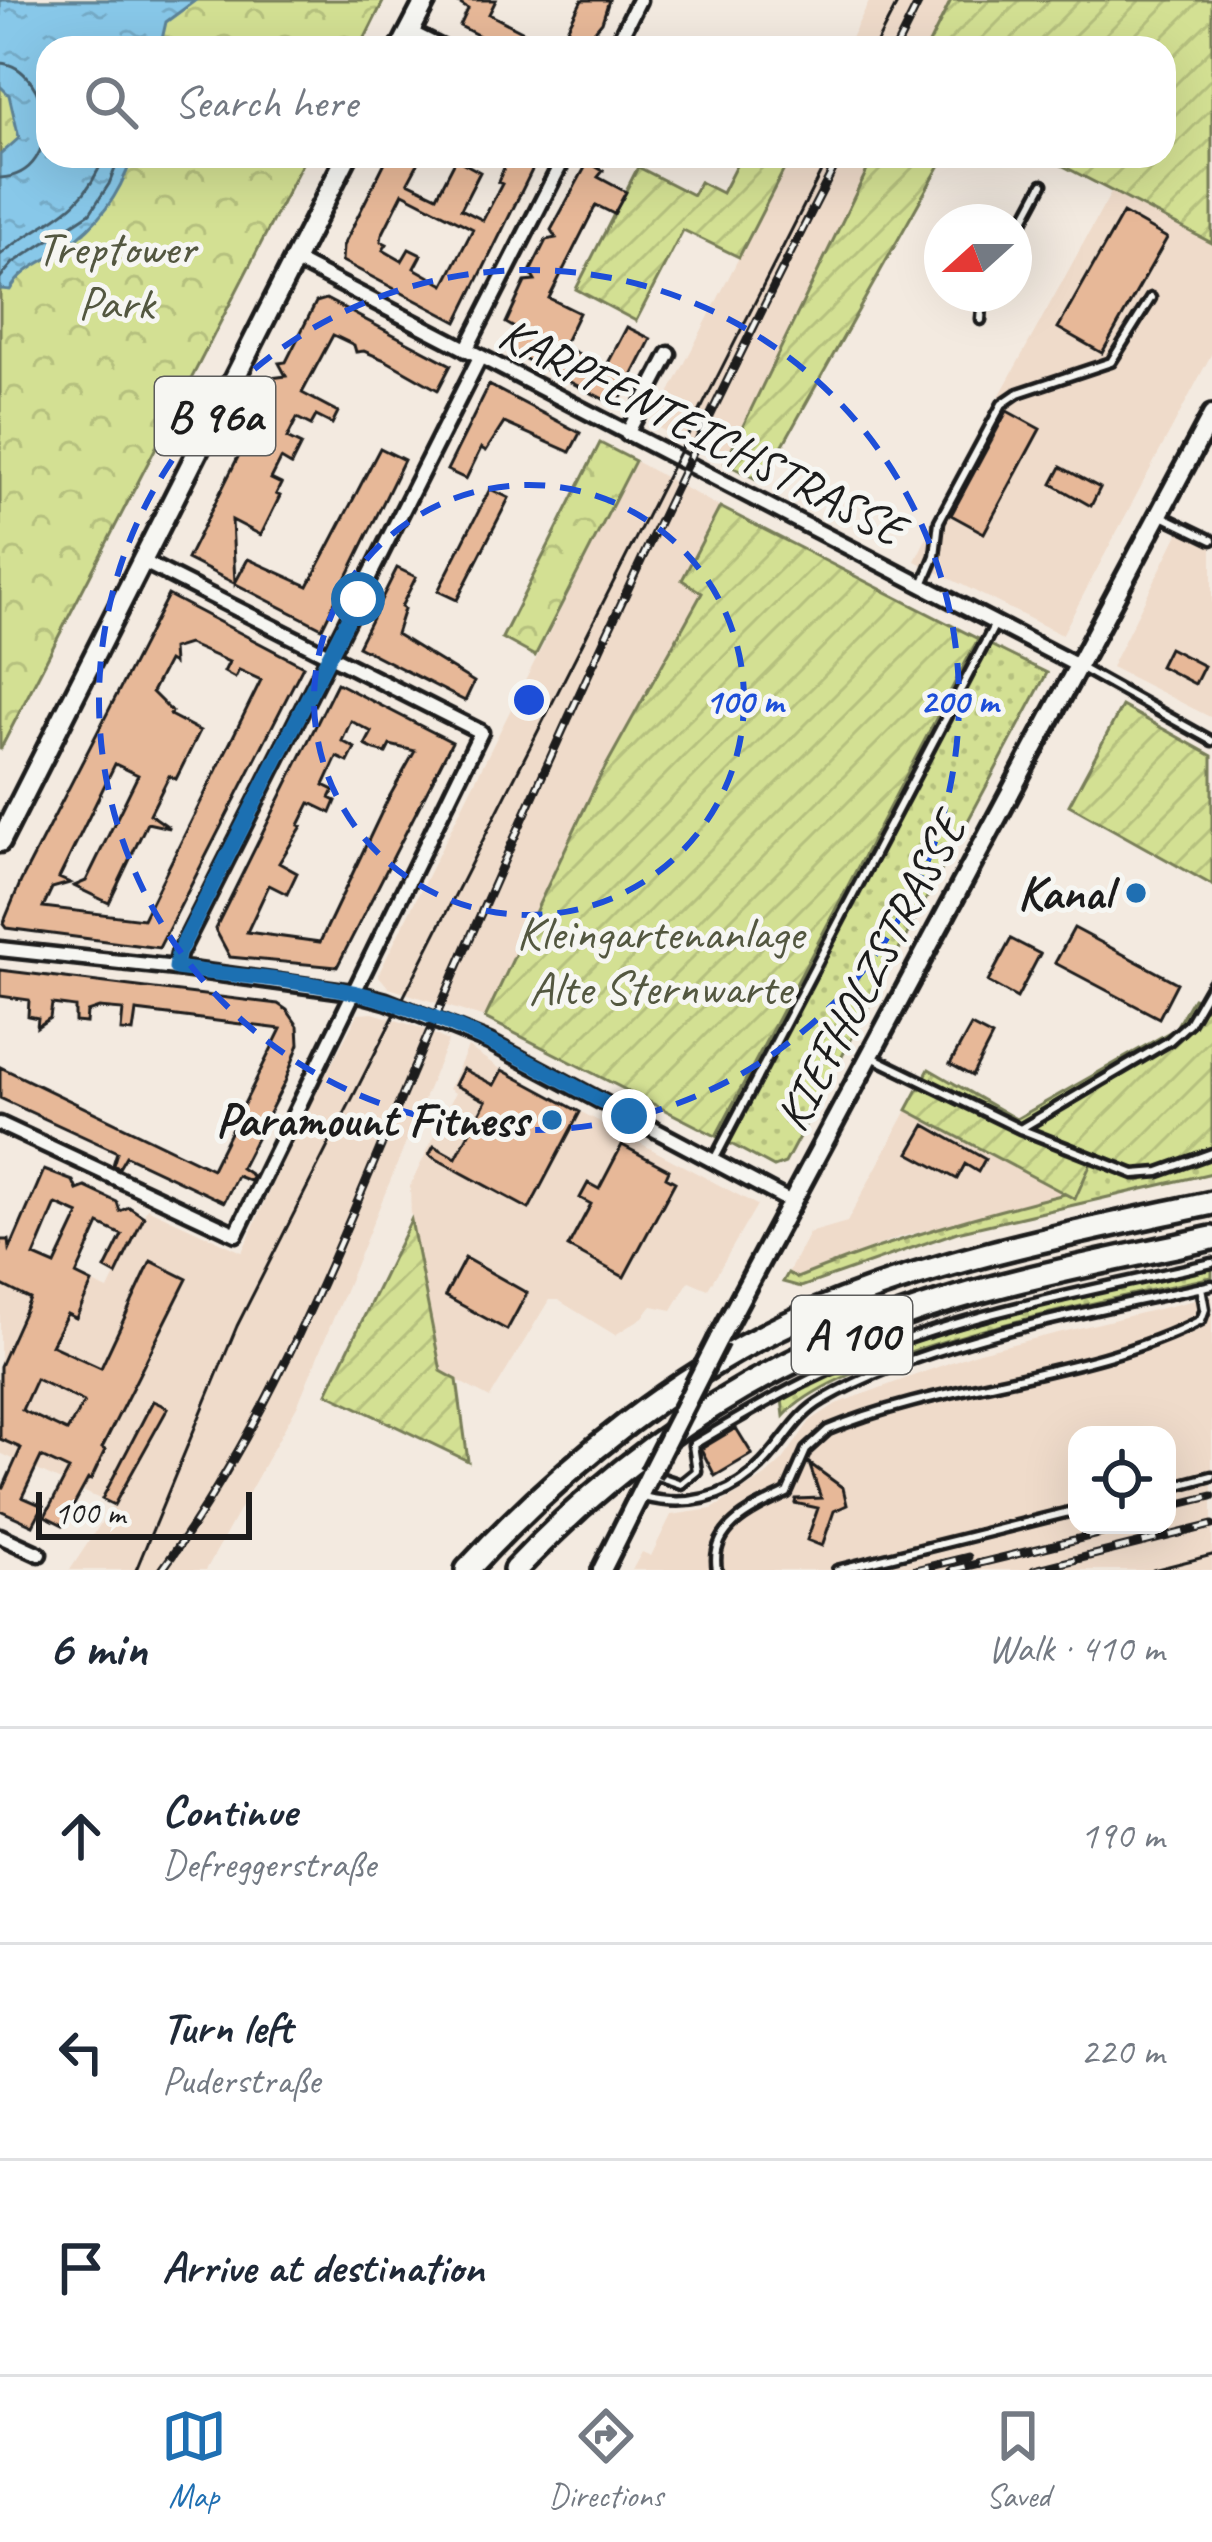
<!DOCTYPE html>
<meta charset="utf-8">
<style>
body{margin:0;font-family:Caveat,sans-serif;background:#f6f6f7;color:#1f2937}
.controls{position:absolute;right:36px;bottom:36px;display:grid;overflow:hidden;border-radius:24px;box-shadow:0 12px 48px #0002}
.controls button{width:108px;height:108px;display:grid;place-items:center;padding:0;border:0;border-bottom:3px solid #e0e1e3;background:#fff;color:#1f2937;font:60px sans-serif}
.compass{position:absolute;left:924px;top:204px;width:108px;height:108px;border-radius:50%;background:#fff;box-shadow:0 12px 48px #0002;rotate:249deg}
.scale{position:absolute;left:36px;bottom:30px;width:216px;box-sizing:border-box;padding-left:12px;border:6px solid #1c1c1c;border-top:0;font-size:33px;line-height:42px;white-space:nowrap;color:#1c1c1c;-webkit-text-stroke:9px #f6f6f2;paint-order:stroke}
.stop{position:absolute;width:36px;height:36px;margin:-27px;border:9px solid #1f6fb2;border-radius:50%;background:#fff}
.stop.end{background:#1f6fb2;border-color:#fff;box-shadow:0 3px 12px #0008}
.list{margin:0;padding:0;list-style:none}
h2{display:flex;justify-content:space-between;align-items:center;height:156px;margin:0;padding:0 48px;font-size:51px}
h2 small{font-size:39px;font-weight:400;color:#747a83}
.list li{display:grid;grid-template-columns:78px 1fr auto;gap:36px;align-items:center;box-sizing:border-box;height:216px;padding:0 48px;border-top:3px solid #e0e1e3}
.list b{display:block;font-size:45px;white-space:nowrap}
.list p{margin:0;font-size:39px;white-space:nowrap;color:#747a83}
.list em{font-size:39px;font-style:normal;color:#747a83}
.icon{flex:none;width:66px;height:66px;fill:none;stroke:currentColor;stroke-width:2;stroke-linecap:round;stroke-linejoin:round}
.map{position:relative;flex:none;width:1212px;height:1570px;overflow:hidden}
.search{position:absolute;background:#fff;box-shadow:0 12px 48px #0002;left:36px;right:36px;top:36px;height:132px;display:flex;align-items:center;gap:30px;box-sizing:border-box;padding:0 42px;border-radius:36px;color:#747a83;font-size:45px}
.sheet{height:804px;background:#fff}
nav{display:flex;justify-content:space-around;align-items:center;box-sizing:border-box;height:168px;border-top:3px solid #e0e1e3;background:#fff;font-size:33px;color:#747a83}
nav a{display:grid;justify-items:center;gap:6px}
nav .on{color:#1f6fb2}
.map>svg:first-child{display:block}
.built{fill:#efdbca;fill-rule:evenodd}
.grass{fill:url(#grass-dots);stroke:#787e58;stroke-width:3}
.park{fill:url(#park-crowns);stroke:#787e58;stroke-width:3}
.garden{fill:url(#garden-furrows);stroke:#787e58;stroke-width:3}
.water{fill:url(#water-ripples);stroke:#5d8397;stroke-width:3}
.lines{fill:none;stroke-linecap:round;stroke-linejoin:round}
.shore{stroke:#47616e;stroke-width:3}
.building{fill:#e7b898;stroke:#1c1c1c;stroke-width:3;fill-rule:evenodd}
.lane-casing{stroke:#1c1c1c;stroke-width:15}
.street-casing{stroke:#1c1c1c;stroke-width:21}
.secondary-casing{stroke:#1c1c1c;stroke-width:26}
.primary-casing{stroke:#1c1c1c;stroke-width:27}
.highway-casing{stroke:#1c1c1c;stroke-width:30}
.lane{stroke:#f6f6f2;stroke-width:6}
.street{stroke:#f6f6f2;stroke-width:12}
.secondary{stroke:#f6f6f2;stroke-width:16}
.primary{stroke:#f6f6f2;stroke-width:18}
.highway{stroke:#f6f6f2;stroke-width:21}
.tram{stroke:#1c1c1c;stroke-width:3}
.rail-casing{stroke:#1c1c1c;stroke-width:9}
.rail{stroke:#f6f6f2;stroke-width:4.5;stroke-dasharray:14;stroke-linecap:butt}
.secondary-bridge-casing{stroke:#1c1c1c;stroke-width:26;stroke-linecap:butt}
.secondary-bridge{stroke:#f6f6f2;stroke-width:16}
.route{stroke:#1f6fb2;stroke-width:15}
.ring{fill:none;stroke:#1d4ed8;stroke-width:6;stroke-dasharray:21 15}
.poi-dot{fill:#1f6fb2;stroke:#f6f6f2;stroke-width:4.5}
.labels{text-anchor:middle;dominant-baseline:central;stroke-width:10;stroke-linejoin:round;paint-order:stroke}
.shield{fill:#f6f6f2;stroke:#5d5d5c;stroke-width:3}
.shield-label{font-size:45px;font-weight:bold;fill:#1c1c1c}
.park-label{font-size:48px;fill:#535740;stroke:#f6f6f2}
.street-label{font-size:48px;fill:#1c1c1c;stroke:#f6f6f2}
.poi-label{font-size:48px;font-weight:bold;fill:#1c1c1c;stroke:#f6f6f2;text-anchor:end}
.centre{fill:#1d4ed8;stroke:#f6f6f2;stroke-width:6}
.ring-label{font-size:36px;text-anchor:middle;font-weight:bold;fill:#1d4ed8;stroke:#f6f6f2;stroke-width:10;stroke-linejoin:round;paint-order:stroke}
</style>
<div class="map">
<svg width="1212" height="1570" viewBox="0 0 1212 1570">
<defs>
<pattern id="grass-dots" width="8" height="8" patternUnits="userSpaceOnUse" patternTransform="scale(3)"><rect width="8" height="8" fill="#d3e093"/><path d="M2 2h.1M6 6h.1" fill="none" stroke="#b5c07e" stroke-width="1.8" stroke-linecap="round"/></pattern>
<pattern id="park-crowns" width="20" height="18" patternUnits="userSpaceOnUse" patternTransform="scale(3)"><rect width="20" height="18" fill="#d3e093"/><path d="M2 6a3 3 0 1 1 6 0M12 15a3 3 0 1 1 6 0" fill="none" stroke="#b5c07e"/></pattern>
<pattern id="garden-furrows" width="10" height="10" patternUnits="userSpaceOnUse" patternTransform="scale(3)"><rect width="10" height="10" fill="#d3e093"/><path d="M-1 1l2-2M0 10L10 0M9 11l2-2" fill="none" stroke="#b5c07e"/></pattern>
<pattern id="water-ripples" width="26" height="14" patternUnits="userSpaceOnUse" patternTransform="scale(3)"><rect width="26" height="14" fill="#88c8e9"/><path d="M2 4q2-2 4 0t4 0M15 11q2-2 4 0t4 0" fill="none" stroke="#75abc7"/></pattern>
</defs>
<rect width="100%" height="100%" fill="#f3eae0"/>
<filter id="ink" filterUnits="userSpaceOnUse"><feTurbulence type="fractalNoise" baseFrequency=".00833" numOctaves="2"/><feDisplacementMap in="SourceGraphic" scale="24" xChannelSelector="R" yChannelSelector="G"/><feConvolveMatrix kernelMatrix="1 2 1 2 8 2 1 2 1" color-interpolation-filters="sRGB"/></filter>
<g filter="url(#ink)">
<path class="built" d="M870 0H951L927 48H846Z
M791 156H874L725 463 653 425Z
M1112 191 1212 243V353L1062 635 915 561 973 444Z
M635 461 720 507 683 579 702 593 596 784 485 1018 389 988 378 975Z
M1185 520 1212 535V718L1111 667Z
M373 1013 421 1028 448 1041 298 1404 206 1570H70L113 1505 0 1453V1240L108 1290 147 1208 242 1252 297 1129 358 1014Z
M468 1047 502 1070 757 1205 708 1289 689 1281 672 1310 652 1306 643 1317 615 1335 558 1300H549L490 1398 441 1372 411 1220 410 1186 455 1093 449 1089Z
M907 1110 1065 1194 900 1237 797 1278 788 1273 809 1233 847 1222Z
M1212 1296V1570H632L642 1552 651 1556 671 1515 712 1509 764 1477 783 1460 810 1421 836 1404 979 1352ZM1077 1435H1167V1525H1077Z"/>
<path class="grass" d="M978 639 1047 673 785 1163 774 1167 716 1136Z
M1212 1157V1173L957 1232 801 1287 783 1282 788 1273 797 1278C885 1242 973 1216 1065 1194L1074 1198 1091 1161 1139 1181Z
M1212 1268V1277C1116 1299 844 1349 784 1416L782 1399C916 1328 1065 1301 1212 1268Z"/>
<path class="park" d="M0 0H384L360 48H48V156H306L0 750Z
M600 443 635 461 535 656 502 638Z"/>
<path class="garden" d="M951 0H1212V243L1044 156H1164V48H927Z
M741 156H791L739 257 683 230 636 321 576 289 638 167 693 195 700 182 722 193Z
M874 156H945L762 482 725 463Z
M720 507 978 639 716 1136 485 1018 596 784 702 593 682 580Z
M1122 706 1212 756V885L1069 805Z
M1193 998 1212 1004V1157L1139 1181 1092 1161 1075 1199 907 1110 929 1069 1016 1119 1175 1029Z
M411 1220 441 1371 457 1380 468 1461 327 1393Z"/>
<path class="water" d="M0 0H196L166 22 160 48H48V156H133C118 197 100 223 63 249 42 263 23 268 10 290L0 289V155L19 138 9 95 0 86Z"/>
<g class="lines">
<path class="shore" d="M0 63C50 66 68 174 0 178
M0 255C44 219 82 217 104 156
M0 278 13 263 90 213 109 184 120 156"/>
</g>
<path class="building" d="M454 0H496L489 14 555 48H503L460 26 468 9Z
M582 0H609L602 22 591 35 592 40 584 48H557Z
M388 156H422L408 182 437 196 456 159 480 172 461 209 483 220 502 184 498 182 509 156H539L457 322 342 261 343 246ZM403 193 473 229 444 285 414 268 421 255 409 249 402 261 383 250 387 244 381 241 382 235Z
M588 162 603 171 598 177 626 192 614 214 596 205 549 298 579 313 563 346 606 367 627 327 651 339 617 406 510 351 509 346 518 330 506 323 525 282 535 281 530 272 546 240 556 238 551 230Z
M1123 213 1167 238 1102 353 1058 328Z
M326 299 451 365 438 390 385 360 364 351 356 352 354 345 333 335 302 393 338 412 332 424 316 416 311 425 297 418 287 438 301 445 291 465 281 459 271 479 281 484 276 494 280 496 261 535 232 520 235 583 248 559 308 586 380 448 404 460 322 628 187 559 266 401 261 399 269 394 274 383 271 378 286 376 279 363 286 362 316 302Z
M489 385 580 433 570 452 504 423 486 451 481 448 466 479 447 470Z
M1007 411 1040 429 984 533 951 515Z
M1061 467 1100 488 1091 506 1052 484Z
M490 489 509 498 457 600 438 591Z
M397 568 416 577 401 607 404 609 396 634 474 682 465 701 358 646Z
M168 595 303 666 159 948 6 928 3 924 21 881ZM188 644 229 662 224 672 235 678 239 670 261 680 143 919 43 907 52 888 70 883 59 878 115 764 138 775 86 881 74 886 109 903 147 823 170 828 150 814 169 776 176 779 200 731 170 715 172 712 152 692 168 661 173 664 172 649Z
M1169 648 1204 666 1195 684 1160 666Z
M337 683 452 742 337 967 230 957 215 929ZM351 721 372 732 365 745 375 750 386 753 390 745 415 751 387 801 320 942 247 932 269 885 287 894 297 873 279 863 302 826 299 825 310 803 331 813 336 801 330 798 334 790 324 785 337 757 348 762 355 748 342 741Z
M1074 928 1177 983 1159 1018 1055 963Z
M1011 939 1040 954 1017 998 988 982Z
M0 970 278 1004 287 1010 298 1026 299 1044 285 1082 241 1168 253 1176 250 1181 237 1176 224 1202 126 1156 119 1168 113 1165 117 1152 0 1098V1067L212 1169 281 1029 136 1011 133 1032 121 1031 123 1010 99 1008 87 1012 86 1023 75 1022V1007L52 1004 50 1018 37 1027 38 1018 28 1016 29 1000 0 996Z
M971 1026 992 1037 972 1076 950 1064Z
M463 1069 494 1085 502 1070 580 1112 529 1209 429 1155 434 1146 456 1158 486 1101 455 1085Z
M925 1125 985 1159 978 1172 965 1164 957 1179 909 1153Z
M622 1145 669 1170 666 1177 675 1182 624 1277 568 1247 591 1204 580 1198 588 1183 599 1189Z
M44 1170 73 1181 77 1190 85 1187 117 1202 120 1211 129 1207 144 1217 116 1275 105 1269 122 1235 99 1224 76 1275 92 1283 76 1318 67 1314 51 1345 101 1368 151 1261 187 1279 102 1448 105 1450 91 1480 88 1479 63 1525 45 1516 69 1470 41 1457 22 1497 43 1506 33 1525 0 1510V1487L3 1488 21 1448 0 1439V1366L30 1299 0 1284V1240H9L10 1249ZM56 1204 79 1214 55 1265 34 1256ZM36 1379 84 1402 67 1431 22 1410Z
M465 1258 527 1293 507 1330 445 1296Z
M153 1401 168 1408 114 1505 102 1499Z
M736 1428 752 1454 715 1476 701 1449Z
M809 1463 843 1488 847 1505 834 1511 822 1546 807 1540 818 1508 795 1503 796 1499 821 1498Z"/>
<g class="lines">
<g class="lane-casing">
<path id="lane" d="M1014 238 1043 184
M981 320 983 294
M1162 516 1212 540
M924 582 935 556 939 521 1002 404 1018 393 1111 362 1151 298
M1081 668 1212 741
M872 1057 1020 1129 1134 1174 1159 1172 1212 1153
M1020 1129 1169 1041 1189 1023 1212 983
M715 1158 995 624
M654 1475 681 1484 697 1471 693 1445C743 1415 794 1385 848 1362 963 1313 1090 1291 1212 1263
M1167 1488 1212 1476
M643 1497C695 1510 738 1495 773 1452 790 1432 800 1413 823 1400 927 1339 1094 1311 1212 1285
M717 1570C709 1527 753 1509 787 1493L806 1450 828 1430C945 1381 1089 1378 1201 1320L1205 1309 1201 1287
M837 1570 1077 1510"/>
</g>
<g class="street-casing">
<path id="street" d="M410 32 442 48
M615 48 639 0
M294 260 1078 666
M466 350 565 156
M627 434 669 354
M0 949 176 968 352 992 386 1001 489 1042 791 1202
M176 968 179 954 480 357
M0 1124 236 1234 481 732 142 561
M0 1536 39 1554"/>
</g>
<g class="secondary-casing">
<path id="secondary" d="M718 1340 1212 415
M602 1570 650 1474"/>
</g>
<g class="primary-casing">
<path id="primary" d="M401 48 426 0
M0 842 347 156"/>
</g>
<g class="highway-casing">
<path id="highway" d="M467 1570C562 1467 686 1366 816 1311 942 1258 1079 1232 1212 1203
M515 1570C623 1455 753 1368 901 1316 1001 1280 1109 1261 1212 1238"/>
</g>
<use href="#lane" class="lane"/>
<use href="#street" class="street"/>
<use href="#secondary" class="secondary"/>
<use href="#primary" class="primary"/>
<use href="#highway" class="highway"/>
<path class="tram" d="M874 48 899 0
M136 1570 237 1326 829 156
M1153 1570 1212 1555"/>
<g class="rail-casing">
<path id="rail" d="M896 48 920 0
M1167 1507 1212 1496
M162 1570C280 1408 349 1218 428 1035 556 738 692 443 840 156
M915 1570 968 1557
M952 1570 1135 1525
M1034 1570 1212 1525"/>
</g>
<use href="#rail" class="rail"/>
<g class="secondary-bridge-casing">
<path id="secondary-bridge" d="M650 1474 718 1340"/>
</g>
<use href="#secondary-bridge" class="secondary-bridge"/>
</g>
</g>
<g class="lines" filter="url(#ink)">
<path class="route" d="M358 599 178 954 176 968C245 978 320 980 387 1001 473 1027 550 1074 629 1116"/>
</g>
<g class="ring">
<circle cx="529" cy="700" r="215"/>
<circle cx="529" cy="700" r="430"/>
</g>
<g class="poi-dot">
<circle cx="1136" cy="893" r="12"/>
<circle cx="552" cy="1120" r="12"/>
</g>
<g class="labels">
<g class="shield">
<rect x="155" y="377" width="120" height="78" rx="9"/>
<rect x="792" y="1296" width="120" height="78" rx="9"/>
</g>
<g class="shield-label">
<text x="215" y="416">B 96a</text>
<text x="852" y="1335">A 100</text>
</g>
<g class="park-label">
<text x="116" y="248">Treptower<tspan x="116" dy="55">Park</tspan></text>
<text x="660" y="933">Kleingartenanlage<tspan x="660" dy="55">Alte Sternwarte</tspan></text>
</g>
<g class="street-label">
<text transform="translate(702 431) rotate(27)">KARPFENTEICHSTRASSE</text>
<text transform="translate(870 972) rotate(-62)">KIEFHOLZSTRASSE</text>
</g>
<g class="poi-label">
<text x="1112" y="893">Kanal</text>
<text x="528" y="1120">Paramount Fitness</text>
</g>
</g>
<circle cx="529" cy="700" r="18" class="centre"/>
<g class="ring-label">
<text x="744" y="713">100 m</text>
<text x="959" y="713">200 m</text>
</g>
</svg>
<div class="controls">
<button><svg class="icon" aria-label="locate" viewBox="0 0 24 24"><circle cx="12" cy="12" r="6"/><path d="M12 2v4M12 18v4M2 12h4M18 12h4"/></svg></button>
</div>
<svg class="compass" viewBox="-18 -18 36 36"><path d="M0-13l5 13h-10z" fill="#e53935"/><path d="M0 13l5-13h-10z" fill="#747a83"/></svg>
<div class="scale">100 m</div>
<div class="stop" style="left:358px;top:599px"></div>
<div class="stop end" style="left:629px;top:1116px"></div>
<div class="search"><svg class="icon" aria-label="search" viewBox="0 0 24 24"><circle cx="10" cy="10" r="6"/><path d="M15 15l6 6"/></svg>Search here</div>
</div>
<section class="sheet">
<h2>6 min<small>Walk · 410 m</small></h2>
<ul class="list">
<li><svg class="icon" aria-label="ahead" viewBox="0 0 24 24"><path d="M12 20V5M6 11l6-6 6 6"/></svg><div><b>Continue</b><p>Defreggerstraße</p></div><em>190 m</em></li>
<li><svg class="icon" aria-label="left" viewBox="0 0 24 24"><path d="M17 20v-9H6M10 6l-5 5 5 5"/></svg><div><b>Turn left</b><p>Puderstraße</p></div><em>220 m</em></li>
<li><svg class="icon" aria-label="arrive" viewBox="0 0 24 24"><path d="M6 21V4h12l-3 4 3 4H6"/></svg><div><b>Arrive at destination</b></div></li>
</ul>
</section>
<nav>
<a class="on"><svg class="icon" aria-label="map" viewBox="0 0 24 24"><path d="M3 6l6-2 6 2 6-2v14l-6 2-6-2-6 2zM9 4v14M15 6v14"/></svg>Map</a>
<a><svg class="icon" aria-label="directions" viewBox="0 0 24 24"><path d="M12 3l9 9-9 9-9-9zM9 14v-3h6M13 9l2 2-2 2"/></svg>Directions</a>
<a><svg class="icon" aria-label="saved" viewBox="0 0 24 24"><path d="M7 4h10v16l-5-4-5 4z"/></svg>Saved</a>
</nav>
